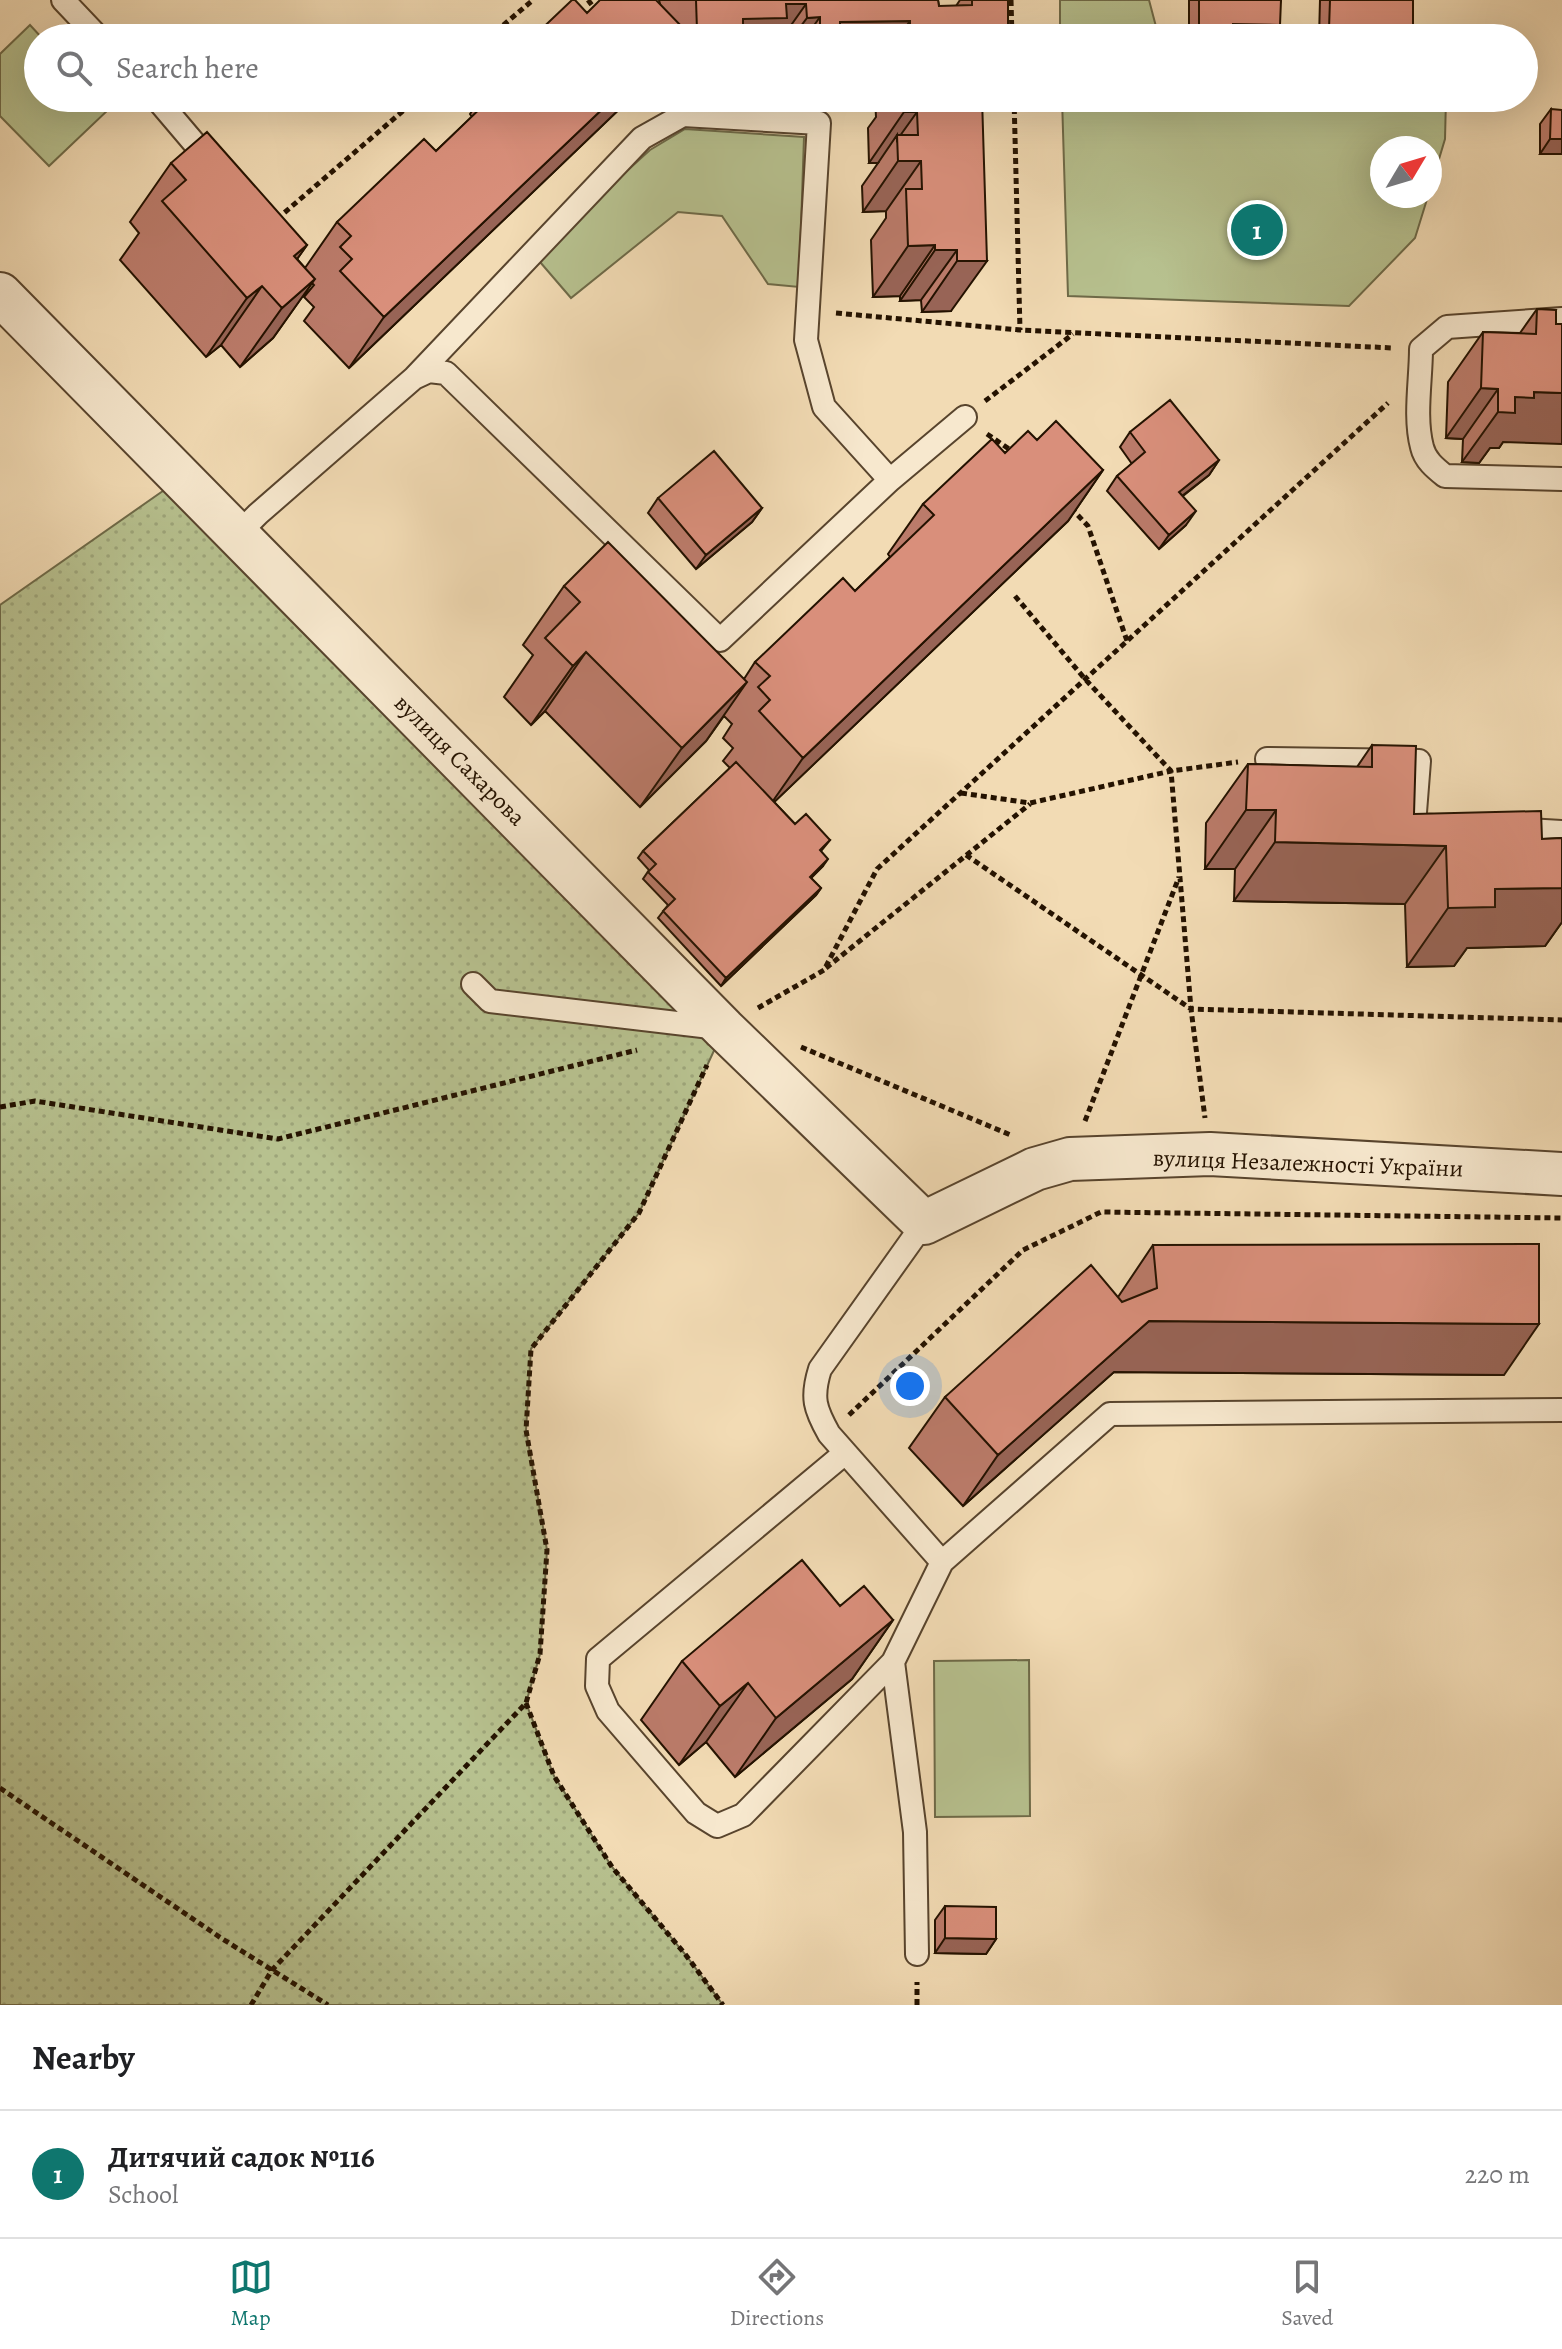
<!DOCTYPE html>
<meta charset="utf-8">
<style>
body{margin:0;font-family:Alegreya,serif;background:#f6f6f6;color:#202124}
.compass{position:absolute;left:1370px;top:136px;width:72px;height:72px;border-radius:50%;background:#fff;box-shadow:0 8px 32px #0002;rotate:52deg}
.you{position:absolute;left:910px;top:1386px;width:28px;height:28px;margin:-20px;border:6px solid #fff;border-radius:50%;background:#1a73e8;box-shadow:0 0 0 12px #1a73e833}
.badge{display:grid;place-items:center;width:52px;height:52px;border-radius:50%;background:#0f766e;color:#fff;font-size:26px;font-weight:700}
.pin{position:absolute;translate:-50% -50%;border:4px solid #fff;box-shadow:0 2px 8px #0006}
.list{margin:0;padding:0;list-style:none}
h2{display:flex;justify-content:space-between;align-items:center;height:104px;margin:0;padding:0 32px;font-size:34px}
h2 small{font-size:26px;font-weight:400;color:#757577}
.list li{display:grid;grid-template-columns:52px 1fr auto;gap:24px;align-items:center;box-sizing:border-box;height:128px;padding:0 32px;border-top:2px solid #e0e0e0}
.list b{display:block;font-size:30px;white-space:nowrap}
.list p{margin:0;font-size:26px;white-space:nowrap;color:#757577}
.list em{font-size:26px;font-style:normal;color:#757577}
.icon{flex:none;width:44px;height:44px;fill:none;stroke:currentColor;stroke-width:2;stroke-linecap:round;stroke-linejoin:round}
.map{position:relative;flex:none;width:1562px;height:2005px;overflow:hidden}
.search{position:absolute;background:#fff;box-shadow:0 8px 32px #0002;left:24px;right:24px;top:24px;height:88px;display:flex;align-items:center;gap:20px;box-sizing:border-box;padding:0 28px;border-radius:44px;color:#757577;font-size:30px}
.sheet{height:232px;background:#fff}
nav{display:flex;justify-content:space-around;align-items:center;box-sizing:border-box;height:112px;border-top:2px solid #e0e0e0;background:#fff;font-size:22px;color:#757577}
nav a{display:grid;justify-items:center;gap:4px}
nav .on{color:#0f766e}
.map>svg:first-child{display:block}
.grass{fill:url(#grass-dots);stroke:#6e6a48;stroke-width:2}
.green{fill:#b7c18f;stroke:#6e6a48;stroke-width:2}
.lines{fill:none;stroke-linecap:round;stroke-linejoin:round}
.service-casing{stroke:#58442d;stroke-width:26}
.minor-casing{stroke:#58442d;stroke-width:46}
.path{stroke:#241200;stroke-width:5;stroke-dasharray:6 4;stroke-linecap:butt}
.service{stroke:#f7e8ce;stroke-width:22}
.minor{stroke:#f7e8ce;stroke-width:42}
.wall{fill:#bb7b6a;stroke:#241200;stroke-width:2}
.shaded-wall{fill:#986456;stroke:#241200;stroke-width:2}
.building{fill:#d98f7b;stroke:#241200;stroke-width:2}
.labels{text-anchor:middle;dominant-baseline:central;stroke-width:6;stroke-linejoin:round;paint-order:stroke}
.street-label{font-size:24px;fill:#241200;stroke:#f7e8ce}
</style>
<div class="map">
<svg width="1562" height="2005" viewBox="0 0 1562 2005">
<defs>
<pattern id="grass-dots" width="8" height="8" patternUnits="userSpaceOnUse" patternTransform="scale(2)"><rect width="8" height="8" fill="#b7c18f"/><path d="M2 2h.1M6 6h.1" fill="none" stroke="#9da57a" stroke-width="1.8" stroke-linecap="round"/></pattern>
</defs>
<rect width="100%" height="100%" fill="#f2dbb4"/>
<filter id="stains"><feTurbulence type="fractalNoise" baseFrequency=".0025" numOctaves="4"/><feColorMatrix values="0 0 0 0 .2 0 0 0 0 .09 0 0 0 0 .02 0 0 0 .5 -.17"/></filter>
<radialGradient id="worn" r=".72"><stop offset=".6" stop-color="#630" stop-opacity="0"/><stop offset="1" stop-color="#630" stop-opacity=".3"/></radialGradient>
<path class="grass" d="M180 479 724 1029 639 1213 531 1349 526 1430 547 1550 540 1654 526 1703 554 1776 612 1867 685 1954 723 2005H0V605Z"/>
<path class="green" d="M1060 0H1149L1159 38H1060Z
M30 25 42 38H38V98H99L109 109 49 166 0 116V54Z
M1062 98H1446L1445 139 1430 189V148H1382V196H1428L1415 238 1349 306 1068 296Z
M685 129 804 137 799 287 768 284 722 216 678 212 571 298 534 255 650 150Z
M1029 1660 1030 1816 935 1817 934 1661Z"/>
<g class="lines">
<g class="service-casing">
<path id="service" d="M63 0 99 38
M156 98 212 164
M1562 319 1447 327 1421 349C1421 380 1414 417 1422 447 1425 460 1435 468 1445 476L1562 479
M415 377 642 138 683 115 819 123 806 340 824 407 890 480
M238 534 258 514 414 378 429 371 446 373 720 640 890 480 965 417
M1267 759 1419 761 1414 825 1433 826
M1511 829 1562 832
M473 984 490 1001 719 1028
M924 1223 820 1369C811 1398 815 1409 829 1434L942 1562 1110 1414 1562 1410
M845 1453 598 1659 597 1686 608 1711 696 1813 717 1826 743 1815 893 1662 942 1562
M893 1662 915 1832 917 1954"/>
</g>
<g class="minor-casing">
<path id="minor" d="M0 294 724 1029 924 1223 1035 1169 1070 1159 1210 1154 1562 1174"/>
</g>
<path class="path" d="M588 0 597 12
M1011 0 1012 38
M488 38 533 0
M1014 98 1020 330
M277 219 418 98
M836 313 1020 330 1393 348
M985 401 1073 334
M987 434 1012 451
M1071 508 1088 526 1127 641
M1015 596 1085 679 1171 771 1238 762
M961 793 1030 803 1171 771 1191 1009 1562 1020
M966 855 1191 1009 1205 1118
M826 968 1030 804
M758 1008 824 970 877 869 1388 403
M801 1047 1013 1136
M0 1107 35 1101 278 1139 637 1050
M1085 1121 1179 877
M849 1415 1023 1250 1101 1212 1562 1218
M526 1703 554 1776 612 1867 685 1954 723 2005
M0 1788 221 1938 328 2005
M251 2005 272 1970 526 1703 540 1654 547 1550 526 1430 531 1349 639 1213 707 1065
M917 2005V1982"/>
<use href="#service" class="service"/>
<use href="#minor" class="minor"/>
</g>
<path class="wall" d="M659 0H938L939 6H956L960 0H1008L1001 38H532L587 13 660 4Z
M1189 0H1281L1271 38H1189Z
M1320 0H1413V38H1319Z
M481 98H631L349 368 304 321 314 307 304 297 314 285 312 283 273 338 240 367 221 345 206 357 120 260 139 233 130 222 171 163 307 245 297 259 305 268 337 222 436 151 472 117 470 114Z
M875 98H982L951 311 922 312 921 300 900 301V296L873 297 871 240 886 218V211L863 212 862 186 878 163H869L868 128 876 117Z
M1551 109 1562 154H1540V124Z
M1537 309 1556 310 1503 442 1499 448H1490L1479 463 1462 462 1463 439 1446 438 1448 382 1483 332 1520 333Z
M1130 432 1219 460 1209 475 1183 496 1186 525 1159 549 1107 491 1117 476 1132 464 1120 447Z
M1037 440 1103 470 1068 521 774 802 795 824 830 840 821 851 823 866 811 878 821 888 816 895 721 986 658 918 668 905 643 879 649 870 638 858 643 851 730 768 723 761 733 748 723 738 732 724 724 716 706 741 640 807 545 711 531 725 504 697 533 655 523 645 564 586 744 679 755 662 855 591 890 557 888 554 923 504 1005 453Z
M658 498 762 508 752 522 696 569 648 513Z
M1372 745 1414 814 1542 839 1562 838V922L1545 946 1467 948 1454 966 1407 967 1405 904 1234 901 1235 869H1205L1206 823 1248 764 1357 767Z
M1153 1245 1504 1375 1114 1372 963 1506 909 1448 945 1397 1118 1297Z
M840 1606 893 1620 852 1679 735 1777 706 1742 679 1765 641 1720 682 1661Z
M945 1906 996 1939 986 1954 935 1953V1920Z"/>
<path class="shaded-wall" d="M786 4H806L782 38H692L697 30 743 19Z
M820 17 805 38H792L807 18Z
M910 21 898 38H819L840 22Z
M1233 24 1280 25 1271 38H1224Z
M1008 28 1001 38H974L980 29Z
M1329 29 1382 30 1376 38H1323Z
M614 98H631L349 368 384 317Z
M904 112H917L897 140V135L878 163H869Z
M1550 139H1562V154H1540Z
M898 161H921L886 211 863 212Z
M307 245 271 296 294 256Z
M935 245 900 296 873 297 908 246Z
M935 250H957L921 300 900 301Z
M957 261H987L951 311 922 312Z
M315 279 273 338 240 367 282 308Z
M262 286 221 345 206 357 247 298Z
M1481 388 1498 389 1463 439 1446 438Z
M1534 392 1562 393V444L1503 442 1499 448H1490L1479 463 1462 462 1498 412 1515 397Z
M1219 460 1209 475 1169 506 1179 492Z
M1103 470 1068 521 768 808 803 758Z
M762 508 752 522 696 569 706 555Z
M1196 511 1186 525 1159 549 1169 535Z
M586 652 545 711 531 725 573 666Z
M747 682 706 741 640 807 682 748Z
M1246 810H1276L1235 869H1205Z
M1275 842 1446 846 1405 904 1234 901Z
M828 859 823 866 805 884 810 877Z
M821 888 816 895 721 986 726 978Z
M1562 888V922L1545 946 1467 948 1454 966 1407 967 1448 908 1495 889Z
M1149 1321 1539 1324 1504 1375 1114 1372 963 1506 998 1455Z
M893 1620 852 1679 735 1777 776 1718Z
M748 1683 706 1742 679 1765 720 1706Z
M945 1938 996 1939 986 1954 935 1953Z"/>
<path class="building" d="M572 0H575L587 13 600 0H656L685 30 677 38H532Z
M696 0H938L939 6 972 5V0H1008V28L980 29V38H910V21L840 22V35L820 36V17L807 18 806 4H786L787 18 743 19V29L697 30Z
M1199 0H1281L1280 25 1233 24V38H1199Z
M1330 0H1413V38H1382V30L1329 29Z
M491 98H614L384 317 340 271 352 259 340 247 351 236 337 222 424 139 436 151Z
M904 98H982L987 261H957V250H935V245L908 246 906 189H922L921 161H898L897 135H918L917 112H904Z
M1551 109 1562 110V139H1550Z
M207 132 307 245 294 256 315 279 282 308 262 286 247 298 162 201 186 180 171 163Z
M1537 309 1556 310V324H1562V393L1534 392V398L1515 397V413L1498 412V389L1481 388 1483 332 1536 334Z
M1170 400 1219 460 1179 492 1196 511 1169 535 1117 476 1145 452 1130 432Z
M1056 421 1103 470 803 758 759 711 770 700 758 687 770 676 755 662 843 578 855 591 934 515 923 504 992 439 1005 453 1028 431 1037 440Z
M714 451 762 508 706 555 658 498Z
M608 542 747 682 682 748 586 652 573 666 545 638 580 602 564 586Z
M1372 745 1416 746 1414 814 1541 811 1542 839 1562 838V888L1495 889V907L1448 908 1446 846 1275 842 1276 810H1246L1248 764 1372 767Z
M736 762 795 824 806 814 830 840 820 850 828 859 810 877 821 888 726 978 663 911 675 899 648 872 656 864 643 851Z
M1539 1244V1324L1149 1321 998 1455 945 1397 1091 1265 1122 1302 1157 1288 1153 1245Z
M802 1560 840 1606 864 1586 893 1620 776 1718 748 1683 720 1706 682 1661Z
M945 1906 996 1907V1939L945 1938Z"/>
<g class="labels">
<g class="street-label">
<text transform="translate(460 760) rotate(45)">вулиця Сахарова</text>
<text transform="translate(1308 1163) rotate(2)">вулиця Незалежності України</text>
</g>
</g>
<rect width="100%" height="100%" filter="url(#stains)"/>
<rect width="100%" height="100%" fill="url(#worn)"/>
</svg>
<svg class="compass" viewBox="-18 -18 36 36"><path d="M0-13l5 13h-10z" fill="#e53935"/><path d="M0 13l5-13h-10z" fill="#757577"/></svg>
<div class="you"></div>
<div class="pin badge" style="left:1257px;top:230px">1</div>
<div class="search"><svg class="icon" aria-label="search" viewBox="0 0 24 24"><circle cx="10" cy="10" r="6"/><path d="M15 15l6 6"/></svg>Search here</div>
</div>
<section class="sheet">
<h2>Nearby<small></small></h2>
<ul class="list">
<li><span class="badge">1</span><div><b>Дитячий садок №116</b><p>School</p></div><em>220 m</em></li>
</ul>
</section>
<nav>
<a class="on"><svg class="icon" aria-label="map" viewBox="0 0 24 24"><path d="M3 6l6-2 6 2 6-2v14l-6 2-6-2-6 2zM9 4v14M15 6v14"/></svg>Map</a>
<a><svg class="icon" aria-label="directions" viewBox="0 0 24 24"><path d="M12 3l9 9-9 9-9-9zM9 14v-3h6M13 9l2 2-2 2"/></svg>Directions</a>
<a><svg class="icon" aria-label="saved" viewBox="0 0 24 24"><path d="M7 4h10v16l-5-4-5 4z"/></svg>Saved</a>
</nav>
